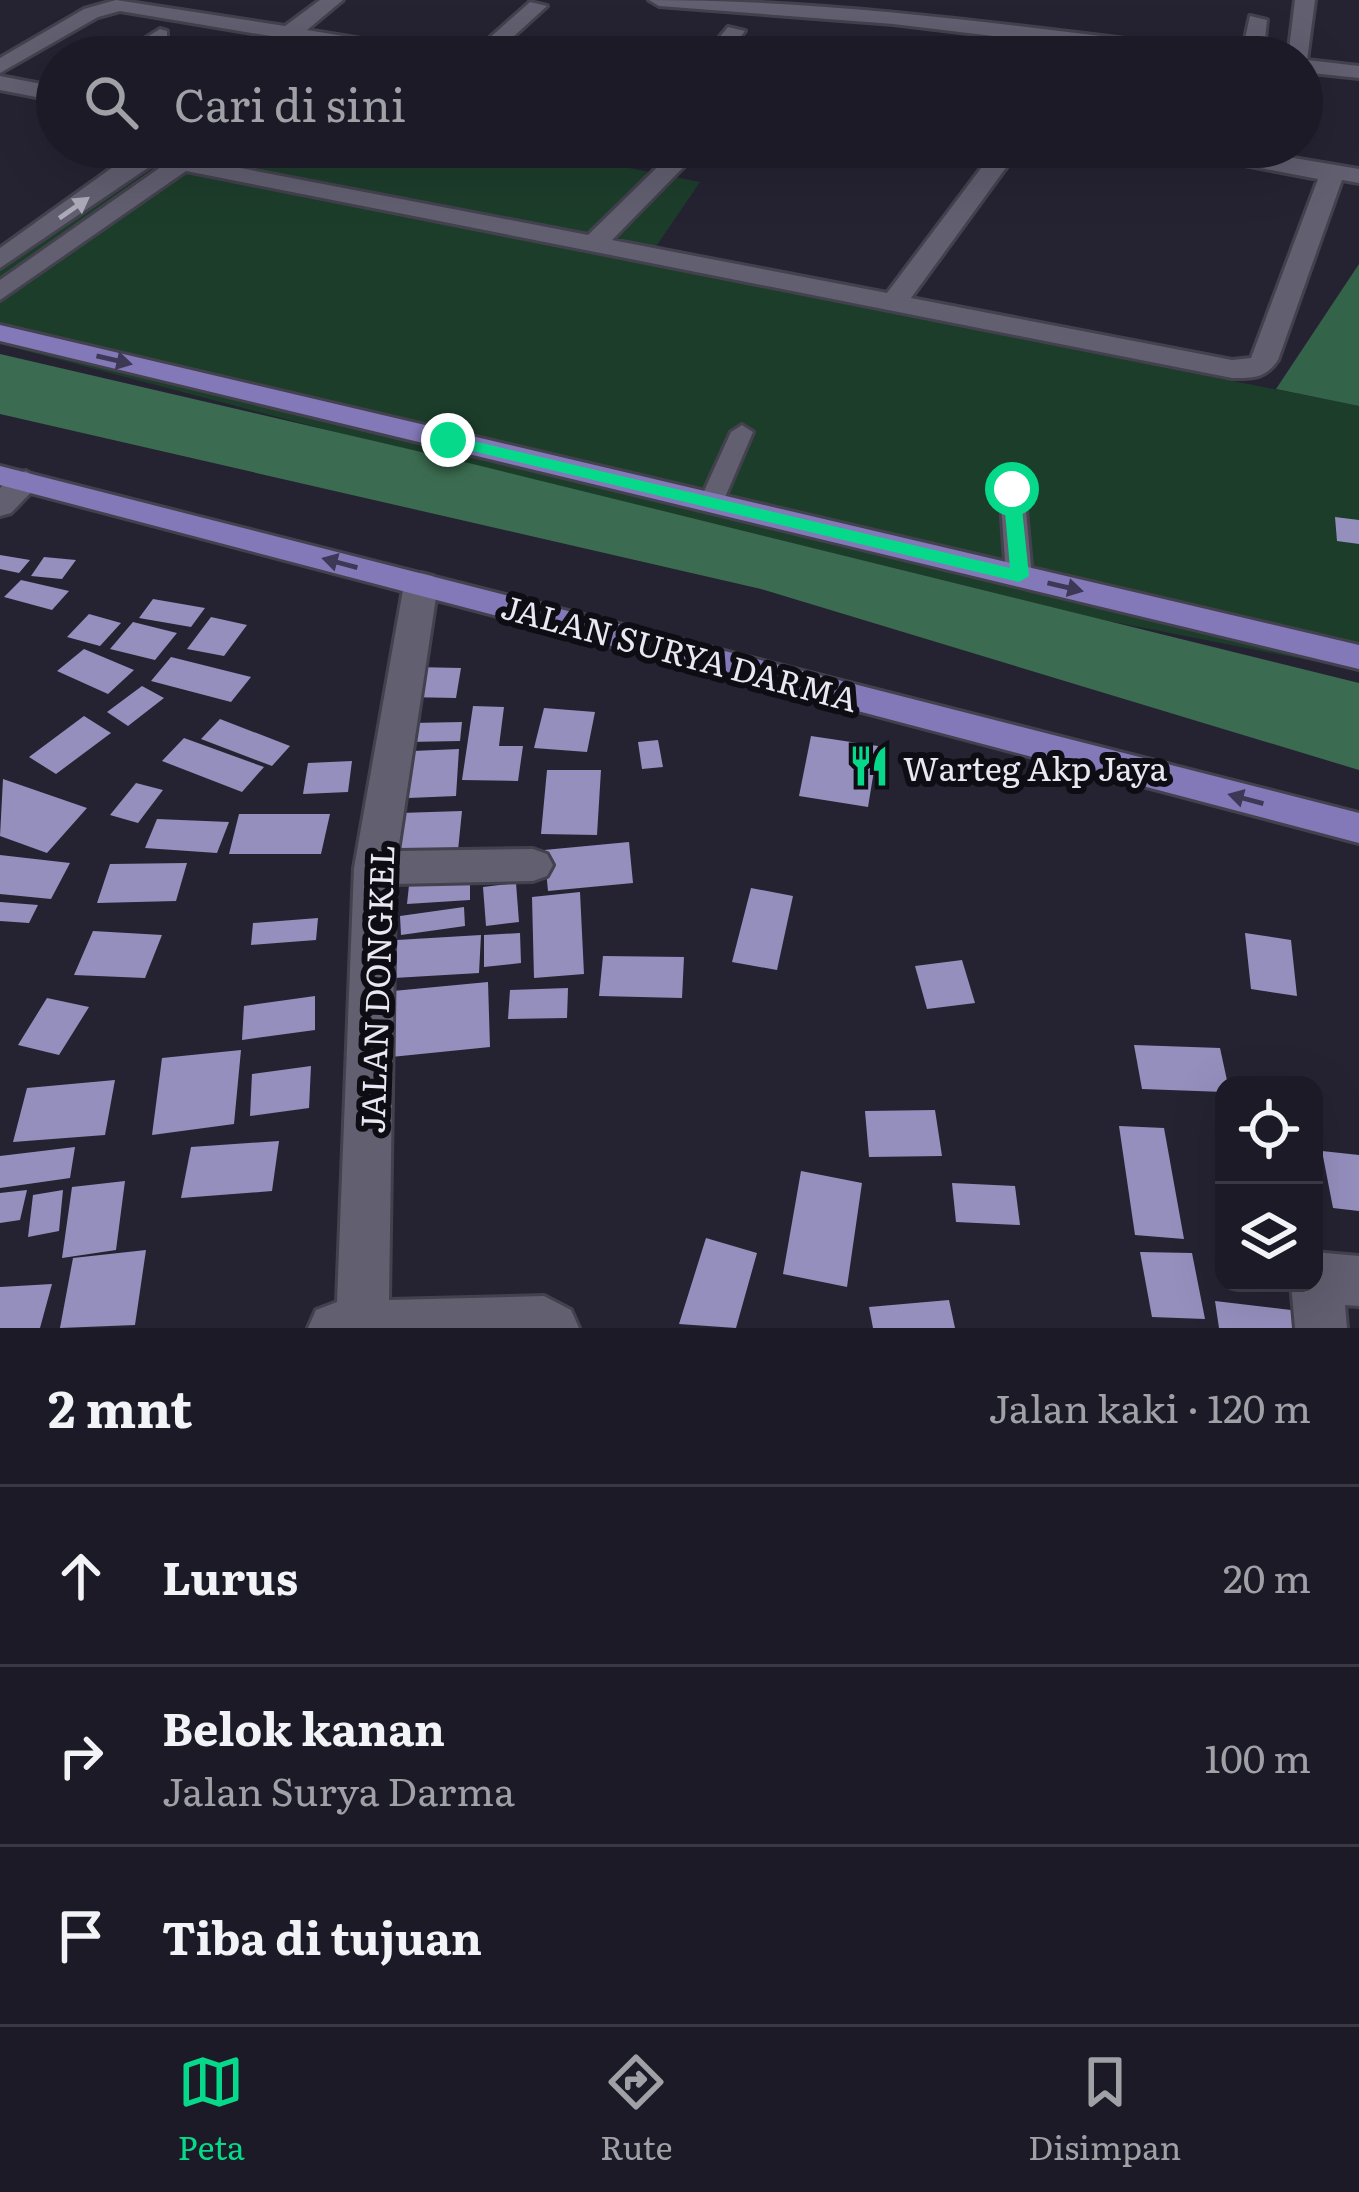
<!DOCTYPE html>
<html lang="id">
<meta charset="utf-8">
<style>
body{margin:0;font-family:Literata,serif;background:#25232e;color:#f1f3f6}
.controls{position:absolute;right:36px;bottom:36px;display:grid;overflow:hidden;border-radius:24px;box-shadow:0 12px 48px #0002}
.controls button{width:108px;height:108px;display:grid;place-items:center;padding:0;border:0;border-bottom:3px solid #3a3843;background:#1c1a26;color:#f1f3f6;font:60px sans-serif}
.stop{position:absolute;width:36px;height:36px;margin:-27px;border:9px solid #07d98b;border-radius:50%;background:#fff}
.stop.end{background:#07d98b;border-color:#fff;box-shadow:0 3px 12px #0008}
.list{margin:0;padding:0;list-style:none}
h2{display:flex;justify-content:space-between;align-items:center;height:156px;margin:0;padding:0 48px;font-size:51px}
h2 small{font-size:39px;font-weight:400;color:#a0a1a7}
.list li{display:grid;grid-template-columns:78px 1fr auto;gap:36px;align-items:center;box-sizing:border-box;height:180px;padding:0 48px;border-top:3px solid #3a3843}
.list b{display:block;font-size:45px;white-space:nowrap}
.list p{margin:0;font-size:39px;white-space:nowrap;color:#a0a1a7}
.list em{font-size:39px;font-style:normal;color:#a0a1a7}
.icon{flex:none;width:66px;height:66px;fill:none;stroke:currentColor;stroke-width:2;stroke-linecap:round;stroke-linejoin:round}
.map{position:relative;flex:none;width:1359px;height:1328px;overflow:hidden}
.search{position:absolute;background:#1c1a26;box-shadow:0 12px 48px #0002;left:36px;right:36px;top:36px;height:132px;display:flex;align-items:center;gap:30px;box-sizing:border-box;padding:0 42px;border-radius:66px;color:#a0a1a7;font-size:45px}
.sheet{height:696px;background:#1c1a26}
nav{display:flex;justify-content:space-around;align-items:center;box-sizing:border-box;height:168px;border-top:3px solid #3a3843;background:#1c1a26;font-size:33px;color:#a0a1a7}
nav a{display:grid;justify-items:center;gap:6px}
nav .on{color:#07d98b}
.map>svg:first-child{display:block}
.green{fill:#1d3d2b}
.forest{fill:#336349}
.water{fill:#3b6c51}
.building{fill:#958fbe}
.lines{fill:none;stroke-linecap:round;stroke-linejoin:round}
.service-casing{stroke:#43414d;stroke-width:6}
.minor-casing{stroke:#43414d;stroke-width:6}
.primary-casing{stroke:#43414d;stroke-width:6}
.service{fill:#615f70;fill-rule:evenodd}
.minor{fill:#615f70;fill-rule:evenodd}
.primary{fill:#8379b8;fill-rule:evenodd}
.oneway{fill:#acaab8}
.oneway2{fill:#3d3856}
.route{fill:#07d98b}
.labels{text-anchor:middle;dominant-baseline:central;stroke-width:12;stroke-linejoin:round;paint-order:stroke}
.street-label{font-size:33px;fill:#e9e8f2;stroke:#0e0d14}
.poi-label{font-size:33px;fill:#e9e8f2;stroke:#0e0d14;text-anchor:start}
</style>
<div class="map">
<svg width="1359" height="1328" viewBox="0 0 1359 1328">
<rect width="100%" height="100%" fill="#252332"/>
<path class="green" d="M186 147H575L614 165 700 182 644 264 1359 406V670L1017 603 697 527 0 344V270Z"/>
<path class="forest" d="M1359 264V406L1276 389Z"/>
<path class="water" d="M0 354 477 465 1359 683V770L761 589 0 414Z"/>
<path class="building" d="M1335 517 1359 520V544L1337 541Z
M0 555 30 560 19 573 0 569Z
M44 557 76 560 62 579 31 576Z
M21 580 69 591 52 610 4 597Z
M153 599 205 608 191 627 139 618Z
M89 614 121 623 100 646 67 637Z
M211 617 247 625 224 656 187 649Z
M133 622 177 633 155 660 110 649Z
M84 649 134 670 108 694 57 671Z
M171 657 251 677 231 702 151 681Z
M413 667 461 668 456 698 406 697Z
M142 686 164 698 128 726 107 712Z
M473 706 504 707 499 746H523L518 781 462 780Z
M544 708 595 712 587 752 534 748Z
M84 716 111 733 56 774 29 757Z
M220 719 290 746 272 766 201 739Z
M462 722 460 741 408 742 411 723Z
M811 736 878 746 868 807 799 796Z
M184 738 264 767 242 792 162 761Z
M658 740 663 767 642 769 638 742Z
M459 749 456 796 408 798 413 751Z
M352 761 348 792 303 794 308 763Z
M547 770H601L597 835 541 834Z
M3 779 87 808 47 853 0 836Z
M136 783 163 790 138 823 110 815Z
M462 811 457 860 394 863 400 813Z
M239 814H330L321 854H229Z
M157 819 229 822 217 853 145 848Z
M629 842 633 883 548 891 544 850Z
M0 855 70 863 51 899 0 894Z
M187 863 176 901 97 903 110 864Z
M470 872V900L407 904 410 876Z
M516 883 519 922 486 926 483 887Z
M751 888 793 896 777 970 732 962Z
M580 892 584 974 534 978 532 897Z
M0 902 38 905 29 923 0 921Z
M464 907 465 926 401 935 400 916Z
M318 918 316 940 251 945 253 923Z
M93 931 162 935 145 978 74 975Z
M520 933 521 963 484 967V935Z
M1245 933 1291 940 1297 996 1251 989Z
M481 935 479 973 394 978 397 940Z
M603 956 684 957 682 998 599 996Z
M962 960 975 1003 927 1009 915 966Z
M488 982 490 1047 391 1057 393 991Z
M568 988 567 1018 508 1019 510 990Z
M315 996V1030L242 1040 244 1006Z
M47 998 89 1007 59 1055 18 1045Z
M1134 1045 1220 1048 1228 1085 1224 1092 1142 1089Z
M241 1050 234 1124 152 1135 162 1058Z
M311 1066 309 1108 250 1116 252 1074Z
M115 1080 105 1135 13 1142 27 1088Z
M935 1110 942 1156 869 1157 865 1111Z
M1119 1126 1164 1128 1184 1239 1135 1235Z
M279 1141 272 1191 181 1198 191 1147Z
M75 1147 70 1178 0 1188V1156Z
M1322 1151 1359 1155V1211L1333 1208Z
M801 1171 862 1183 847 1287 783 1274Z
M125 1181 116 1250 62 1258 72 1187Z
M952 1183 1015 1186 1020 1225 956 1222Z
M27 1190 20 1220 0 1223V1193Z
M63 1190 59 1231 28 1237 33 1195Z
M706 1238 757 1253 736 1328 679 1324Z
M146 1250 135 1325 60 1328 73 1258Z
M1140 1252 1192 1253 1205 1319 1152 1317Z
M52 1284 40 1328H0V1287Z
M949 1300 955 1328H873L869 1307Z
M1215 1301 1291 1310 1294 1328H1219Z"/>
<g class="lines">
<g class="service-casing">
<path id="service" d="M742 425 753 432 723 502 711 509 703 507 699 502 731 432Z
M1012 482 1024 489 1032 576 1019 584 1006 576 1000 489Z"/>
</g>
<g class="minor-casing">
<path id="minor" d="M116 0 285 26 320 0H343L307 30 434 51 445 57H396L120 11 98 17 0 73V58L84 9Z
M649 0C841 0 1032 28 1223 51L1234 57H1170L893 24 659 6Z
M1295 0H1315L1307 60 1359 66V78L1302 72V57H1288Z
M530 2 547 6 491 57H468Z
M1250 16 1267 20 1263 57H1241Z
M728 27 745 31 725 57H703Z
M160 29 167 31V39L140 57H115Z
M0 76 57 87V101L0 90Z
M141 147H165L162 153 588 235 678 147H703L612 240 887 293 997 147H1021L911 298 1232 360 1251 358 1318 179 1187 154 1175 147H1229L1359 169V183L1342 180 1278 360C1265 379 1253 378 1232 378L186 171 0 300V280L161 167 152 165 0 268V248Z
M26 471 42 481 11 513 0 516V488L15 474Z
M421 573 433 576 438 584 398 851 533 849 547 854 553 865 547 876 533 881 395 884 389 1300 544 1296 571 1310 579 1328H308L316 1310 337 1302 354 868 404 584 409 576Z
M1314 1252 1359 1256V1306L1345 1305 1347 1328H1295L1291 1283H1314Z"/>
</g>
<g class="primary-casing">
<path id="primary" d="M0 325 1359 645V669L0 341Z
M0 466 1359 813V843L0 485Z"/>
</g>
<use href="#service" class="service"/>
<use href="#minor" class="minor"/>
<use href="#primary" class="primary"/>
</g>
<defs><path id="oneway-solid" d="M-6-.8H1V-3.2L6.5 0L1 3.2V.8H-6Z" transform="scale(3)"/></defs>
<use class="oneway" href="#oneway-solid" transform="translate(74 208) rotate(-35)"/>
<g class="oneway2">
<use href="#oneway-solid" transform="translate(114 360) rotate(13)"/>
<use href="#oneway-solid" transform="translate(340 563) rotate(-165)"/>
<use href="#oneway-solid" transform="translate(1065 587) rotate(13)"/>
<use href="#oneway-solid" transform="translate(1246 799) rotate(-165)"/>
</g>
<path class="route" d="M448 435 1010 568 1003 489 1012 483 1020 489 1029 576 1019 582 443 444V437Z"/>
<defs>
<g id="restaurant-bare" transform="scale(3.24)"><path d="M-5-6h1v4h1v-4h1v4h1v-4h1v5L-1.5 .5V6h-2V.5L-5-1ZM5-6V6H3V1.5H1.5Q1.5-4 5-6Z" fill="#07d98b" stroke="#0e0d14" stroke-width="2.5" paint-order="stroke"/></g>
</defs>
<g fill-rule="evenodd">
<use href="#restaurant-bare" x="869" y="766"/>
</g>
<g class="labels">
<g class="street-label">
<text transform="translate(680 651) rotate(15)">JALAN SURYA DARMA</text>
<text transform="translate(375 989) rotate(-88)">JALAN DONGKEL</text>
</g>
<g class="poi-label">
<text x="903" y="766">Warteg Akp Jaya</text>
</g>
</g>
</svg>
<div class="controls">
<button><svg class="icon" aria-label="locate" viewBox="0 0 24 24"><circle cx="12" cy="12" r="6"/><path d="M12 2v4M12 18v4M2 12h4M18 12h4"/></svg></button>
<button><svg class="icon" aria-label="layers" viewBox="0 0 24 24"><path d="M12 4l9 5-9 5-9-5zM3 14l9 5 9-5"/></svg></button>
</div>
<div class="stop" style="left:1012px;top:489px"></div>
<div class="stop end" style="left:448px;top:440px"></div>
<div class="search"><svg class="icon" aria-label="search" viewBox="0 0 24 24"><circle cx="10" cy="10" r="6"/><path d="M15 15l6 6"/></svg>Cari di sini</div>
</div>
<section class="sheet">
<h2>2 mnt<small>Jalan kaki · 120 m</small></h2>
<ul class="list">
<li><svg class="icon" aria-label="ahead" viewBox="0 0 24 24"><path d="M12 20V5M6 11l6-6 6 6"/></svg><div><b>Lurus</b></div><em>20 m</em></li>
<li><svg class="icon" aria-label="right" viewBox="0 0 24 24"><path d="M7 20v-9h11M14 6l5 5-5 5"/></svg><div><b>Belok kanan</b><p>Jalan Surya Darma</p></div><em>100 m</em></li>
<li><svg class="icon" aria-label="arrive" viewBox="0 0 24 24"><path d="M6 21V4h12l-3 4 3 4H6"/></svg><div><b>Tiba di tujuan</b></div></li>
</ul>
</section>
<nav>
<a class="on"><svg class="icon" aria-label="map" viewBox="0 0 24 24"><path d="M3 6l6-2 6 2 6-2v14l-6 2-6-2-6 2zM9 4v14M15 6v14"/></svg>Peta</a>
<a><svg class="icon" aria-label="directions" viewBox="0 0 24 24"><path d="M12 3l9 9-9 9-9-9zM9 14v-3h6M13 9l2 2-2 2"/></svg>Rute</a>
<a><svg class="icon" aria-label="saved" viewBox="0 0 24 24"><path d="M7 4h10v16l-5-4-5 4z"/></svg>Disimpan</a>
</nav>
